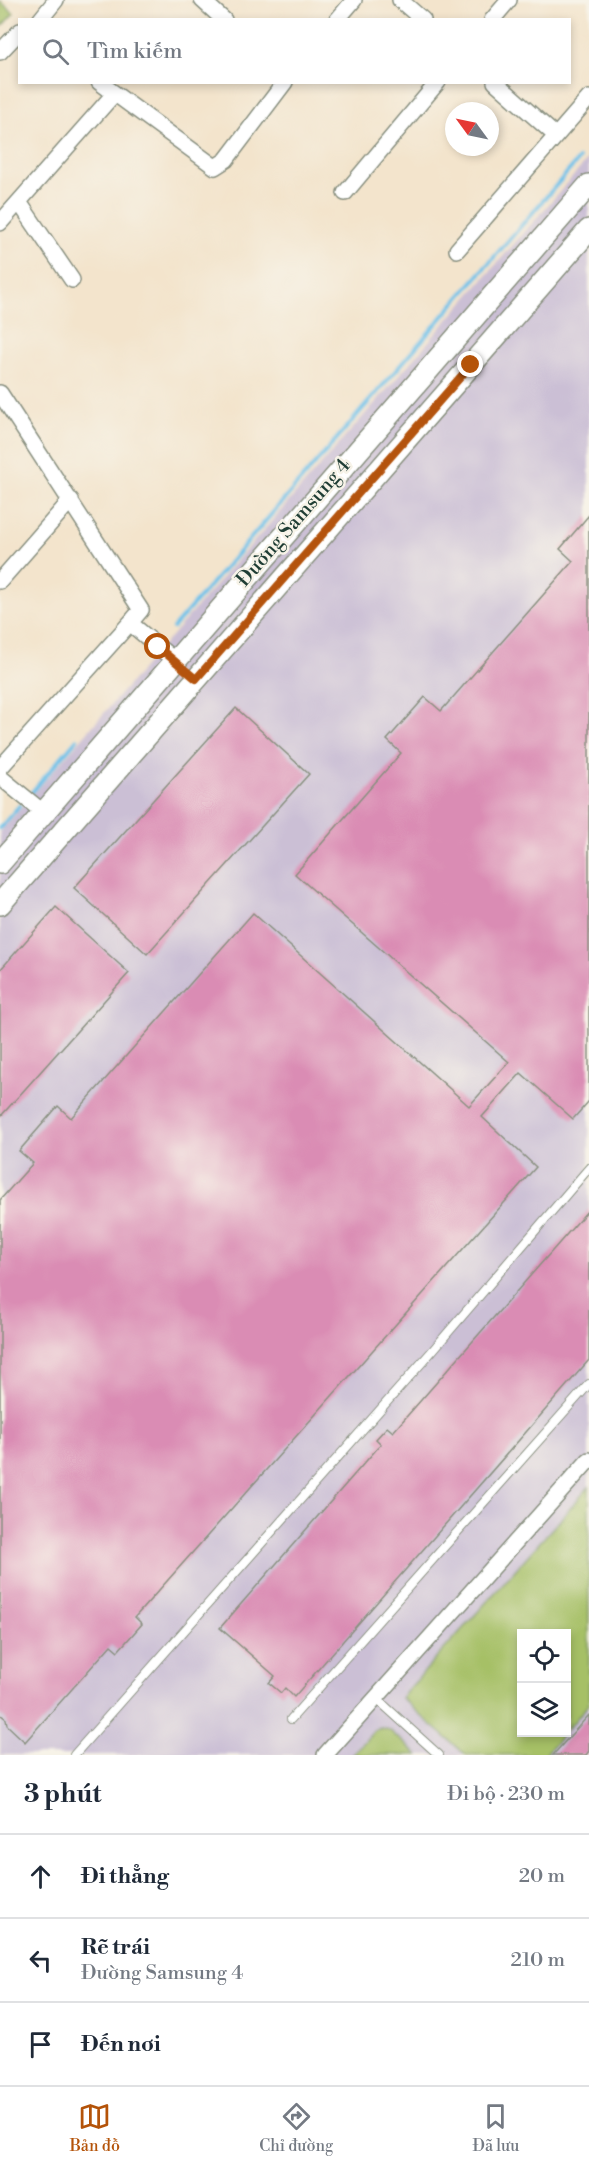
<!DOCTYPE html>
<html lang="vi">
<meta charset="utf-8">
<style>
body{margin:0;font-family:"Libre Bodoni",serif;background:#f2f2f3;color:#1f2937}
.controls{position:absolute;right:18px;bottom:18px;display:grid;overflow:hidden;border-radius:0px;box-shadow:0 3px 9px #0003}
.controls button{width:54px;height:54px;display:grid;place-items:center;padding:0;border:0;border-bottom:2px solid #e0e1e3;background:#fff;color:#1f2937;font:30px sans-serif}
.compass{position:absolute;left:445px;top:102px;width:54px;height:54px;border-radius:50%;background:#fff;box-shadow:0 3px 9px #0003;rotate:303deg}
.stop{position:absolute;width:18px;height:18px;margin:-14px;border:4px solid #b45309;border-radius:50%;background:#fff}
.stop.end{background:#b45309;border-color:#fff;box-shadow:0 2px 6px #0008}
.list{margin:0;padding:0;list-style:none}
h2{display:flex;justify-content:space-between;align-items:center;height:78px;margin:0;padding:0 24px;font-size:26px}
h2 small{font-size:20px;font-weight:400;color:#747a83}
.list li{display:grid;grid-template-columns:39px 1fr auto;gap:18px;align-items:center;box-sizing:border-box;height:84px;padding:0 24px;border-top:2px solid #e0e1e3}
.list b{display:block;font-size:22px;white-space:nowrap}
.list p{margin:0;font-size:20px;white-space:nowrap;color:#747a83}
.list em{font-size:20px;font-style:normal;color:#747a83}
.icon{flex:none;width:33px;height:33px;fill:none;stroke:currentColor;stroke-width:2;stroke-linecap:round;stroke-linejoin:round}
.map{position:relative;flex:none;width:589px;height:1755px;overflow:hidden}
.search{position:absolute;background:#fff;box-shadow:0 3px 9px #0003;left:18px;right:18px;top:18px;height:66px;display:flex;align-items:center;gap:15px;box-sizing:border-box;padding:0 21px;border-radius:0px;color:#747a83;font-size:22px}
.sheet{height:330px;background:#fff}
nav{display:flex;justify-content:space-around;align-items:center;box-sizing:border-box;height:84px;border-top:2px solid #e0e1e3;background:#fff;font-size:16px;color:#747a83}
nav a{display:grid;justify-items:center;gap:3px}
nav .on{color:#b45309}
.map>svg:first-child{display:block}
.industrial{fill:#cbbfd5;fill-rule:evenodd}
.green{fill:#a6c066;stroke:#627e4d;stroke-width:1.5}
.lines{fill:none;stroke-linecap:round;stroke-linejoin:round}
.stream{stroke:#6ec2ea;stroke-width:4}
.building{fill:#da8cb4}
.service-casing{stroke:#899080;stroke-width:10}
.minor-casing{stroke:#899080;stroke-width:18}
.secondary-casing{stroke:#899080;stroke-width:24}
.service{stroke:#fff;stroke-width:8}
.minor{stroke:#fff;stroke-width:15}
.secondary{stroke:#fff;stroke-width:21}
.route{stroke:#b45309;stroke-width:8}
.labels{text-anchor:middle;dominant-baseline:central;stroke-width:5;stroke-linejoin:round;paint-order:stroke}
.street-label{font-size:20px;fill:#1f3d34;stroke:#f7f3e8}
</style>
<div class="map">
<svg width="589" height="1755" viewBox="0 0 589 1755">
<rect width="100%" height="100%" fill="#f7f3e8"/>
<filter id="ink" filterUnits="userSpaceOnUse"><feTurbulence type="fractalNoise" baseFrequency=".0167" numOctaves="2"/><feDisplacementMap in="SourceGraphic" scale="12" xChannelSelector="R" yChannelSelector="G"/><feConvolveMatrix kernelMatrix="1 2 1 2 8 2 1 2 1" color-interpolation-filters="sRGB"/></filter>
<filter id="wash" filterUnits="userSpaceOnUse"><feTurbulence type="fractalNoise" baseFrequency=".008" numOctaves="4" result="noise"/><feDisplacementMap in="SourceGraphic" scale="24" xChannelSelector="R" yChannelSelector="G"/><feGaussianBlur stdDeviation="1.35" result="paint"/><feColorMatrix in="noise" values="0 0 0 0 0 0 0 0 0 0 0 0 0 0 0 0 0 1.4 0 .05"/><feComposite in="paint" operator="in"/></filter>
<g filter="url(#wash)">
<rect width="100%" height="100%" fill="#f3e4cc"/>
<path class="industrial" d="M589 158V1755H0V832ZM522 1634H566V1732H522Z"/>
<path class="green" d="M0 1 14 13 0 28Z
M589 1487V1704L567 1730 566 1634H522V1732L564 1733 545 1755H466L401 1698Z
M381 1728 389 1730 418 1755H352L375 1730Z"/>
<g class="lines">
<path class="stream" d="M173 628 579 159
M32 792 77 739
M0 828 20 805"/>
</g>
<g id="blocks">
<path class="building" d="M589 515V1101L573 1119 521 1073 482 1117 536 1167 135 1617 142 1624 118 1651 111 1645 25 1742 7 1725 6 1719 0 1714V1200L33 1163 19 1151 58 1106 71 1118 253 913 469 1106 509 1062 295 874 401 753 387 740 425 697 441 711 573 561 560 549Z
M236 708 309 774 147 954 74 888Z
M56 907 129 973 0 1117V970Z
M589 1209V1360L294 1697 285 1688 281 1693 269 1683 275 1676 220 1628 381 1444 376 1439 387 1427 393 1432Z
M589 1715V1751L586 1755H553Z"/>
</g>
</g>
<g filter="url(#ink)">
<use href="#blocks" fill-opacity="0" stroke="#899080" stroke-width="1.5"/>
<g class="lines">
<g class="service-casing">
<path id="service" d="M376 1698 439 1755
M291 1719 589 1384
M74 1755 433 1350 589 1168"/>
</g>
<g class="minor-casing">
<path id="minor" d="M202 0 224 20
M400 0 423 20
M40 20 56 0
M337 20 354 0
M492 20 509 0
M0 52 20 31
M99 82 215 167 226 160 285 82
M495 82 555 135
M345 193 438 82
M19 202 72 280
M0 223 114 94
M457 250 589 98
M0 393 141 610 130 623 174 660
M0 581 71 500
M0 768 130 623
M0 777 44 813
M325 1755 589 1460"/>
</g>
<g class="secondary-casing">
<path id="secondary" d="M0 863 589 185
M0 904 589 230"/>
</g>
<use href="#service" class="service"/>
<use href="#minor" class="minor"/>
<use href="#secondary" class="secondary"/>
</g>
</g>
<g class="lines" filter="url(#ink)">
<path class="route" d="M158 647 196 679 471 365"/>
</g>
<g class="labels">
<g class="street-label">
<text transform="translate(294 523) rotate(-49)">Đường Samsung 4</text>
</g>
</g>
</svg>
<div class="controls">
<button><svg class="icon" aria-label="locate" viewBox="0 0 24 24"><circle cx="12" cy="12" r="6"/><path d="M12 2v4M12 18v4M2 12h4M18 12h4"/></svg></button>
<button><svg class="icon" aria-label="layers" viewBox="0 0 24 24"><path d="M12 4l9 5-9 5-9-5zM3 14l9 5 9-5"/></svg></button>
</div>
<svg class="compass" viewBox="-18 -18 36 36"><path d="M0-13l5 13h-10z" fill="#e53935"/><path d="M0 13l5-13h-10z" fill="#747a83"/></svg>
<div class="stop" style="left:158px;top:647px"></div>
<div class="stop end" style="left:471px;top:365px"></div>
<div class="search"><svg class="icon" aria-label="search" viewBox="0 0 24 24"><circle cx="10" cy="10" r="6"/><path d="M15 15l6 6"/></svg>Tìm kiếm</div>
</div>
<section class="sheet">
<h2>3 phút<small>Đi bộ · 230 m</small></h2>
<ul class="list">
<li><svg class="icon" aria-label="ahead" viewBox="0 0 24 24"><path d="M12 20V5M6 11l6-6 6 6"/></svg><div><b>Đi thẳng</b></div><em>20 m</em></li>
<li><svg class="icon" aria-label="left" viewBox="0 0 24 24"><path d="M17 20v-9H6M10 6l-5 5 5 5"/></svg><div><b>Rẽ trái</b><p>Đường Samsung 4</p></div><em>210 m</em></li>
<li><svg class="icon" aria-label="arrive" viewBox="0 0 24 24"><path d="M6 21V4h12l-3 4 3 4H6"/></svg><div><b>Đến nơi</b></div></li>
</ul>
</section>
<nav>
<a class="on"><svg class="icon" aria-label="map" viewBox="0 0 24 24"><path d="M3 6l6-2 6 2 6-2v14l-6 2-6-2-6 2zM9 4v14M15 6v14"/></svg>Bản đồ</a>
<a><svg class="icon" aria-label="directions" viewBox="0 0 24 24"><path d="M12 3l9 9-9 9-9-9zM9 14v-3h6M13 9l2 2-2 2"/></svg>Chỉ đường</a>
<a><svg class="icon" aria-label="saved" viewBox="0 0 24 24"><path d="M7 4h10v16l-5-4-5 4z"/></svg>Đã lưu</a>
</nav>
